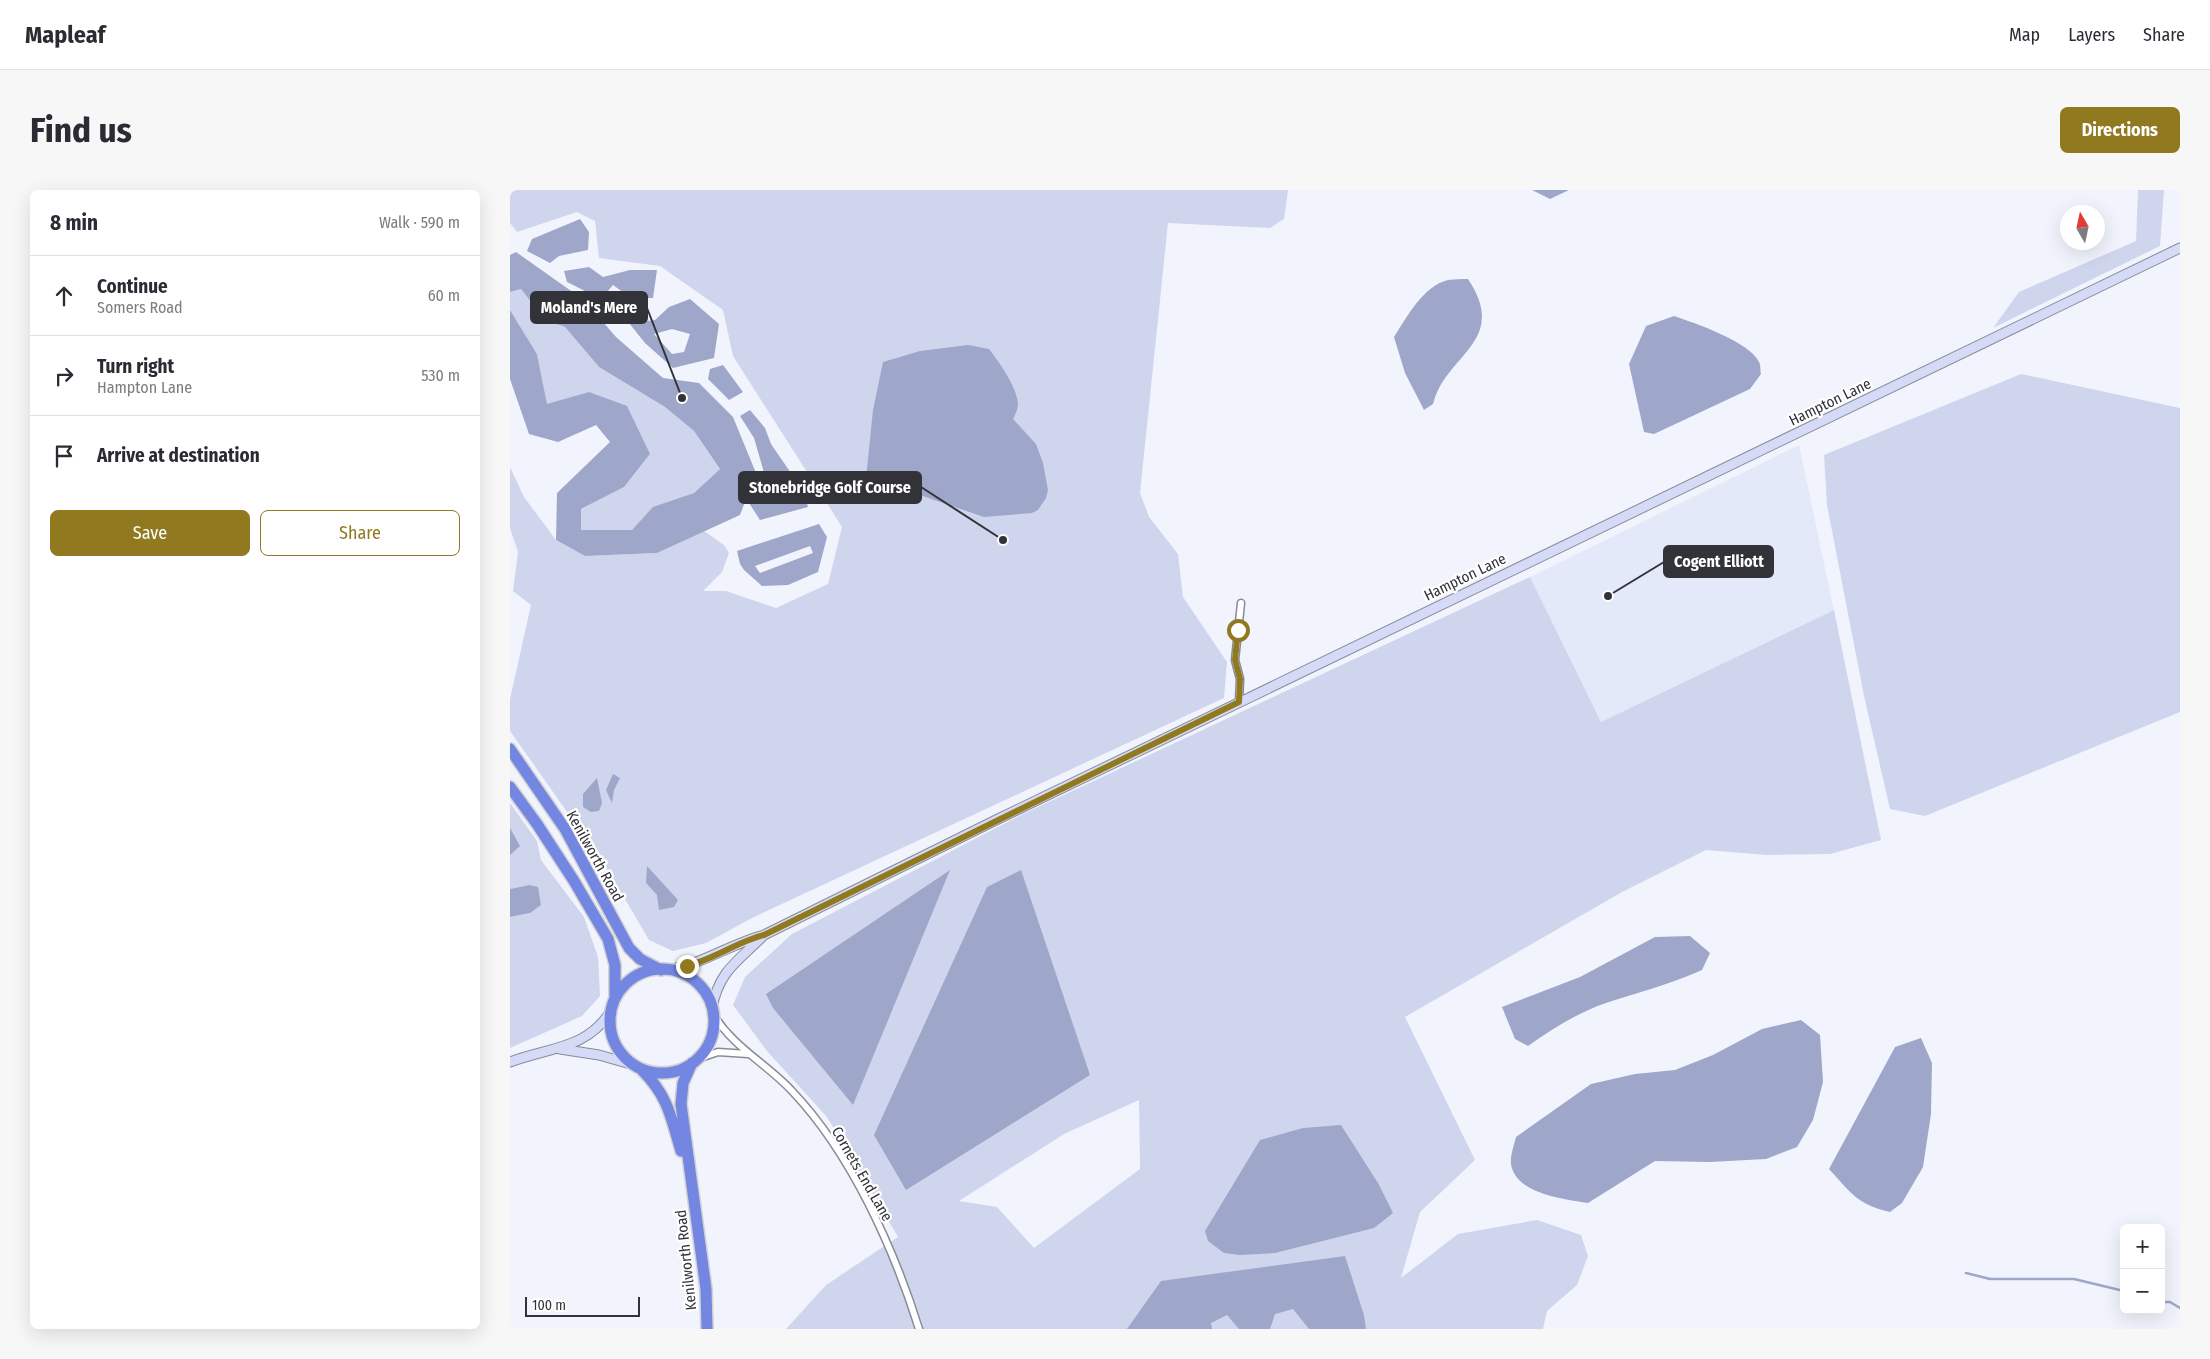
<!DOCTYPE html>
<meta charset="utf-8">
<style>
body{margin:0;font-family:"Fira Sans Condensed",sans-serif;background:#f7f7f7;color:#2b2b33}
.controls{position:absolute;right:15px;bottom:15px;display:grid;overflow:hidden;border-radius:8px;box-shadow:0 5px 20px #0002}
.controls button{width:45px;height:45px;display:grid;place-items:center;padding:0;border:0;border-bottom:1px solid #e1e1e2;background:#fff;color:#2b2b33;font:25px sans-serif}
.compass{position:absolute;left:1550px;top:15px;width:45px;height:45px;border-radius:50%;background:#fff;box-shadow:0 5px 20px #0002;rotate:351deg}
.scale{position:absolute;left:15px;bottom:12px;width:115px;box-sizing:border-box;padding-left:5px;border:2px solid #323339;border-top:0;font-size:14px;line-height:18px;white-space:nowrap;color:#323339;-webkit-text-stroke:4px #fff;paint-order:stroke}
.stop{position:absolute;width:15px;height:15px;margin:-11px;border:4px solid #91791f;border-radius:50%;background:#fff}
.stop.end{background:#91791f;border-color:#fff;box-shadow:0 1px 5px #0008}
.list{margin:0;padding:0;list-style:none}
h2{display:flex;justify-content:space-between;align-items:center;height:65px;margin:0;padding:0 20px;font-size:21px}
h2 small{font-size:16px;font-weight:400;color:#7c7c81}
.list li{display:grid;grid-template-columns:32px 1fr auto;gap:15px;align-items:center;box-sizing:border-box;height:80px;padding:0 20px;border-top:1px solid #e1e1e2}
.list b{display:block;font-size:19px;white-space:nowrap}
.list p{margin:0;font-size:16px;white-space:nowrap;color:#7c7c81}
.list em{font-size:16px;font-style:normal;color:#7c7c81}
.actions{display:flex;gap:10px;padding:15px 20px}
.actions a{flex:1;padding:11px 0;border:1px solid #91791f;border-radius:8px;text-align:center;font-size:18px;color:#91791f}
.actions .main{background:#91791f;color:#fff}
.icon{flex:none;width:28px;height:28px;fill:none;stroke:currentColor;stroke-width:2;stroke-linecap:round;stroke-linejoin:round}
.map{position:relative;flex:none;width:1670px;height:1139px;overflow:hidden;border-radius:8px}
header{display:flex;align-items:center;gap:30px;box-sizing:border-box;height:70px;padding:0 25px;background:#fff;border-bottom:1px solid #e1e1e2}
header strong{font-size:24px}
nav{display:flex;gap:28px;margin-inline-start:auto;font-size:18px}
.intro{display:flex;align-items:center;justify-content:space-between;box-sizing:border-box;height:120px;padding:0 30px}
h1{margin:0;font-size:35px}
.button{padding:12px 22px;border-radius:8px;background:#91791f;color:#fff;font-size:18px;font-weight:700}
main{display:flex;gap:30px;padding:0 30px}
aside{flex:1;background:#fff;border-radius:8px;box-shadow:0 5px 20px #0002}
.map>svg:first-child{display:block}
.built{fill:#e4e9fa}
.green{fill:#ced5ed;fill-rule:evenodd}
.water{fill:#9ea7c9;fill-rule:evenodd}
.lines{fill:none;stroke-linecap:round;stroke-linejoin:round}
.stream{stroke:#9ea7c9;stroke-width:2.5}
.street-casing{stroke:#888c99;stroke-width:9}
.secondary-casing{stroke:#888c99;stroke-width:11}
.highway-casing{stroke:#d2d2d3;stroke-width:14}
.street{stroke:#fff;stroke-width:6}
.secondary{stroke:#d5dbf6;stroke-width:9}
.highway{stroke:#7386e2;stroke-width:11}
.route{stroke:#91791f;stroke-width:6}
.labels{text-anchor:middle;dominant-baseline:central;stroke-width:4.5;stroke-linejoin:round;paint-order:stroke}
.street-label{font-size:15px;fill:#323339;stroke:#fff}
.leader{fill:none;stroke:#323339;stroke-width:2}
.callout-dot{fill:#323339;stroke:#fff;stroke-width:2}
.callout{fill:#323339;stroke:#323339;stroke-width:2}
.callout-label{font-size:16px;text-anchor:middle;font-weight:bold;fill:#fff}
</style>
<header>
<strong>Mapleaf</strong>
<nav><a>Map</a><a>Layers</a><a>Share</a></nav>
</header>
<div class="intro"><h1>Find us</h1><a class="button">Directions</a></div>
<main>
<aside>
<h2>8 min<small>Walk · 590 m</small></h2>
<ul class="list">
<li><svg class="icon" aria-label="ahead" viewBox="0 0 24 24"><path d="M12 20V5M6 11l6-6 6 6"/></svg><div><b>Continue</b><p>Somers Road</p></div><em>60 m</em></li>
<li><svg class="icon" aria-label="right" viewBox="0 0 24 24"><path d="M7 20v-9h11M14 6l5 5-5 5"/></svg><div><b>Turn right</b><p>Hampton Lane</p></div><em>530 m</em></li>
<li><svg class="icon" aria-label="arrive" viewBox="0 0 24 24"><path d="M6 21V4h12l-3 4 3 4H6"/></svg><div><b>Arrive at destination</b></div></li>
</ul>
<div class="actions"><a class="main">Save</a><a>Share</a></div>
</aside>
<div class="map">
<svg width="1670" height="1139" viewBox="0 0 1670 1139">
<rect width="100%" height="100%" fill="#f2f4fd"/>
<path class="built" d="M1289 255 1324 420 1091 532 1020 387Z"/>
<path class="green" d="M0 0H778L774 29 760 38 658 33 630 303 639 327 668 364 673 407 717 472 714 508 242 728 196 753 163 761 139 750 98 680 0 541V509L21 415 3 401 8 362 0 338V277L14 307 46 350 75 366 147 363 194 341 214 355 219 363 212 382 193 401H216L266 418 318 394 332 337 223 166 213 120 150 76 89 68 85 31 67 22 7 42 0 33Z
M1628 0H1654L1650 56 1483 138 1509 102 1626 51Z
M11 99 35 130 55 137 89 177 155 217 184 241 210 279 184 303 143 318 122 340H71V319L114 297 140 264 79 202 37 215 27 164 0 120V102Z
M1511 184 1670 218V522L1415 626 1380 619 1354 506 1317 315 1314 265Z
M1020 387 1091 532 1324 420 1371 650 1320 664 1257 665 1196 660 1112 702 895 827 965 970 910 1022 891 1088 948 1044 1027 1030 1071 1045 1078 1066 1067 1095 1037 1121 1033 1139H276L316 1095 388 1047 317 927 257 861 223 815 235 787 282 744 513 624ZM629 910 630 979 524 1058 487 1017 449 1011 554 944Z
M0 613 27 651 31 670 74 727 88 767 90 806 72 826 0 858V727L20 723 19 695 0 699Z"/>
<path class="water" d="M1022 0H1059L1040 9Z
M70 29 79 42 78 60 49 66 40 73 17 61 22 49Z
M6 62 74 110 106 147 153 188 189 193 223 227 246 283 230 325 147 363 75 366 46 350 47 303 100 252 86 235 48 252 19 244 0 189V120L27 164 37 214 79 202 117 216 140 264 114 297 71 319V340H122L143 317 184 303 210 279 184 241 155 217 89 177 55 137 35 130 11 99 0 102V65Z
M79 77 93 87 120 80H147L143 108H121L103 95 91 109 57 92 54 81Z
M958 89C1000 152 935 164 923 214L914 220 895 183 884 147C897 127 913 96 938 90 944 89 952 89 958 89Z
M180 109 209 134 204 168 163 178 135 153 119 133 145 130 159 117ZM162 139 180 144 174 162 162 164 144 144Z
M1164 126C1185 133 1240 152 1249 172 1251 175 1250 181 1251 184L1240 199 1144 244 1134 242 1119 174 1136 136Z
M458 155 479 159C489 172 507 197 508 214 508 219 505 225 503 229L526 254 533 273 538 300 536 308 528 320 522 323 474 327 404 303 355 298 363 220 373 172 410 161Z
M213 175 233 202 219 210 198 189 200 179Z
M240 220 255 238 261 254 294 302 298 317 250 330 239 313 255 286 244 248 230 226Z
M309 334 317 347 308 382 278 395 252 396 234 380 230 374 227 361ZM300 356 303 363 250 383 245 376Z
M103 584 110 588 104 600 102 613 96 600Z
M87 588 92 613 89 621 81 622 73 617V604Z
M0 638 10 656 0 665Z
M137 676 168 710 164 717 149 720 147 705 136 693Z
M440 680 343 915 263 818 256 804Z
M511 680 580 885 396 1000 364 945 477 697Z
M19 695 28 697 31 715 20 723 0 727V699Z
M1180 746 1200 763 1192 780C1161 794 1129 802 1096 813 1069 822 1042 839 1018 856L1005 849 992 817 1070 787 1145 747Z
M1291 830 1310 845 1313 892 1303 930 1287 957 1256 969 1200 972 1145 971 1078 1013C1055 1009 1005 1004 1001 974 1000 966 1004 955 1006 947L1081 894 1125 884 1165 880 1203 865 1252 839Z
M1411 848 1422 873 1421 924 1413 977 1392 1013 1380 1022C1347 1014 1342 1004 1319 979L1385 857Z
M831 935 868 993 883 1023 864 1038 765 1063 730 1065 714 1063 698 1051 695 1041 750 950 793 938Z
M835 1066 854 1125 856 1139H799L783 1119 765 1124 760 1139H729L717 1125 701 1133 702 1139H617L651 1091Z"/>
<g class="lines">
<path class="stream" d="M1456 1083 1480 1089H1564L1614 1101
M1651 1112H1660L1670 1118"/>
<g class="street-casing">
<path id="street" d="M729 512 730 489 725 470 731 413
M203 824C223 857 257 874 282 901 341 963 384 1059 409 1139
M185 870 208 862 238 864"/>
</g>
<g class="secondary-casing">
<path id="secondary" d="M159 780C195 773 220 754 254 745L488 629 1670 58
M202 818C209 781 227 772 252 747
M50 859 89 865 124 875
M0 872C39 857 76 860 101 821"/>
</g>
<g class="highway-casing">
<path id="highway" d="M0 559 55 639 119 758 130 769 151 780
M0 597 27 634 64 691 98 749 105 775V806
M100 831a52 52 0 1 1 104 0a52 52 0 1 1-104 0Z
M182 873 173 893 171 914 196 1099 197 1139
M132 880C158 906 161 927 171 961"/>
</g>
<use href="#street" class="street"/>
<use href="#secondary" class="secondary"/>
<use href="#highway" class="highway"/>
</g>
<g class="lines">
<path class="route" d="M177 776C204 769 227 752 254 745L729 512 730 489 725 470 728 440"/>
</g>
<g class="labels">
<g class="street-label">
<text transform="translate(1320 212) rotate(-26)">Hampton Lane</text>
<text transform="translate(955 387) rotate(-26)">Hampton Lane</text>
<text transform="translate(85 666) rotate(61)">Kenilworth Road</text>
<text transform="translate(352 984) rotate(60)">Cornets End Lane</text>
<text transform="translate(176 1070) rotate(-96)">Kenilworth Road</text>
</g>
</g>
<path class="leader" d="M172 208L137 118M493 350L411 297M1098 406L1154 372"/>
<g class="callout-dot">
<circle cx="172" cy="208" r="5"/>
<circle cx="493" cy="350" r="5"/>
<circle cx="1098" cy="406" r="5"/>
</g>
<g class="callout">
<rect x="21" y="102" width="116" height="31" rx="5"/>
<rect x="229" y="282" width="182" height="31" rx="5"/>
<rect x="1154" y="356" width="109" height="31" rx="5"/>
</g>
<g class="callout-label">
<text x="79" y="123">Moland's Mere</text>
<text x="320" y="303">Stonebridge Golf Course</text>
<text x="1209" y="377">Cogent Elliott</text>
</g>
</svg>
<div class="controls">
<button>+</button>
<button>−</button>
</div>
<svg class="compass" viewBox="-18 -18 36 36"><path d="M0-13l5 13h-10z" fill="#e53935"/><path d="M0 13l5-13h-10z" fill="#7c7c81"/></svg>
<div class="scale">100 m</div>
<div class="stop" style="left:728px;top:440px"></div>
<div class="stop end" style="left:177px;top:776px"></div>
</div>
</main>
